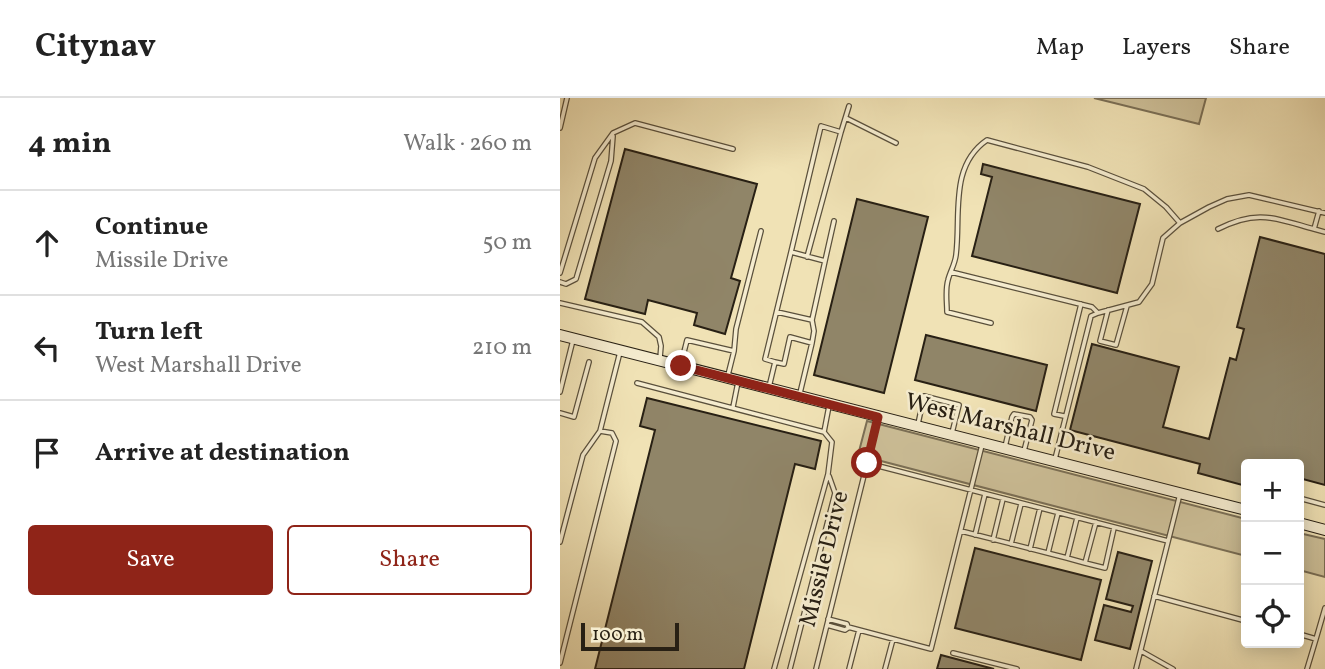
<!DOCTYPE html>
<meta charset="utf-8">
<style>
body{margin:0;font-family:Vollkorn,serif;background:#f2f2f2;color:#222}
.controls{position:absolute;right:21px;bottom:21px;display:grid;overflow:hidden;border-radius:7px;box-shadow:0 4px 18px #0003}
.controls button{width:63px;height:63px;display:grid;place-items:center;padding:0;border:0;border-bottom:2px solid #e0e0e0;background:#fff;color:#222;font:35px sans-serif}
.scale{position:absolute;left:21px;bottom:18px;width:98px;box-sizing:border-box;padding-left:7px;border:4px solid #282014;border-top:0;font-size:19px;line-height:24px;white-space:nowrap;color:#282014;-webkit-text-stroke:5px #f5eccf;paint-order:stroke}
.stop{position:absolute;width:21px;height:21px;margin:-16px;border:5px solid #8f2418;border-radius:50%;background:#fff}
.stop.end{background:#8f2418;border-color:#fff;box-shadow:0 2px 7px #0008}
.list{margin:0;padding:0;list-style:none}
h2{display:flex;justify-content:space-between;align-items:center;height:91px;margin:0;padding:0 28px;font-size:30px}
h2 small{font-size:23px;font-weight:400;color:#767676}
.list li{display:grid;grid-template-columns:46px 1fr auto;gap:21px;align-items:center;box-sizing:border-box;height:105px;padding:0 28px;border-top:2px solid #e0e0e0}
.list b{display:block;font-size:26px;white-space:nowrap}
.list p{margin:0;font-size:23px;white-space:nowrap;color:#767676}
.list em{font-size:23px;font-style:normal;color:#767676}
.actions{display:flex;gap:14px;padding:21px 28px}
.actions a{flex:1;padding:16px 0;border:2px solid #8f2418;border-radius:7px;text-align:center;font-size:24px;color:#8f2418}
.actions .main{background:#8f2418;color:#fff}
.icon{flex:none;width:38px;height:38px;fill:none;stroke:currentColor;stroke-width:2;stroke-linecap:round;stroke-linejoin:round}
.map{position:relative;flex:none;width:765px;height:571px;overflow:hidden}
header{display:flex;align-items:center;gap:42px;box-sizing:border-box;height:98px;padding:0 35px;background:#fff;border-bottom:2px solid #e0e0e0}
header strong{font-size:33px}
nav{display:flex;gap:38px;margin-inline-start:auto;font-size:24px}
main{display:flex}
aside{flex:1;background:#fff}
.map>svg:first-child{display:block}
.green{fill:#cec19a;stroke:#7b7057;stroke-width:2}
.building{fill:#908568;stroke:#282014;stroke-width:2}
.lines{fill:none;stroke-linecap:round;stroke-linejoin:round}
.service-casing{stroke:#5a503c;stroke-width:6}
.secondary-casing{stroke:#282014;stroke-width:12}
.service{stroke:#f5eccf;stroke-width:3.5}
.secondary{stroke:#f5eccf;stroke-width:10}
.route{stroke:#8f2418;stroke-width:9}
.labels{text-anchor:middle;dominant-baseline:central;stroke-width:5;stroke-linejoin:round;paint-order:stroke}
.street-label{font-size:24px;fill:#282014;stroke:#f5eccf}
</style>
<header>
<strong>Citynav</strong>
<nav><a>Map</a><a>Layers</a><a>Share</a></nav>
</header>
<main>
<aside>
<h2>4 min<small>Walk · 260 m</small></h2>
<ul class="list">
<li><svg class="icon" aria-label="ahead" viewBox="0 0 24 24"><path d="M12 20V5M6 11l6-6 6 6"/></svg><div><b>Continue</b><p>Missile Drive</p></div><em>50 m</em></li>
<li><svg class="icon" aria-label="left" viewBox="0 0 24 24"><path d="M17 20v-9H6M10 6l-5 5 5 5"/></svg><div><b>Turn left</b><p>West Marshall Drive</p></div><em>210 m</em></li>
<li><svg class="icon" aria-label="arrive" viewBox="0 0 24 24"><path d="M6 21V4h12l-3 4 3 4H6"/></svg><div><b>Arrive at destination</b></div></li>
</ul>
<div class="actions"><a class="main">Save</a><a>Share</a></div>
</aside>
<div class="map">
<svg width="765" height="571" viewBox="0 0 765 571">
<rect width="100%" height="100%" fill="#f0e2b5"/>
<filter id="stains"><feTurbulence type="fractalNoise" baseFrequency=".00286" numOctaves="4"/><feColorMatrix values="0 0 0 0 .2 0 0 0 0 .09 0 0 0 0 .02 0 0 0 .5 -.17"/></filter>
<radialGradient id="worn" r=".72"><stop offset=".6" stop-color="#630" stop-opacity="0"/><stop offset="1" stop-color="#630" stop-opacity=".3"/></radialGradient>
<path class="green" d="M534 0H646L639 26Z
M307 323 686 421V458L298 357Z
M739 435 765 441V479L739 472Z"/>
<path class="building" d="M65 51 197 86 171 180 180 183 165 236 134 227 137 215 88 202 85 216 25 201Z
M423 66 580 106 557 195 412 158 432 79 421 76Z
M297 101 368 119 324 295 254 277Z
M700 139 765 156V387L739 380V366H686V388L638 375 640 366 510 332 532 246 619 269 603 329 649 341 670 260 676 262 684 231 677 229Z
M366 237 487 267 476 313 355 282Z
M87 300 261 343 255 371 235 366 184 571H35L95 332 80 328Z
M415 450 541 482 521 562 395 530Z
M558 454 592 463 570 551 535 542 544 507 571 514 573 508 546 501Z
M381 557 434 571H377Z"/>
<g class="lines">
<g class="service-casing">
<path id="service" d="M286 20 336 45
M0 30 7 0
M281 34 289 8
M759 113 754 131 765 134
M658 131C697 111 714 120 754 131
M231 154 261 28 281 34 247 159
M265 163 274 123
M391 174 532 209 538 215
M0 175 35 60 53 35 75 25 173 51
M0 184 6 186 16 181 51 63 53 38
M0 205 82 224 99 239 101 248 100 260
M548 212 540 243 556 247 567 208
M252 222 254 233 252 245
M431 225 387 214C387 204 385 192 388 182 390 174 395 166 396 157 401 117 389 68 427 42L528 69 584 91 606 109 620 125
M174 253 176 231 201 133
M215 264 224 266 230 239 252 245 240 295
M121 266 127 242 174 253 168 277
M77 285 264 334 272 344 268 376 214 571
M209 289 215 264 205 261 231 154 265 163 252 222 217 214
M0 294 13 242
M173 309 178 284
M0 315 14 319 29 264
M504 318 494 316 521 206
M358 326 364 298 399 307 392 335
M264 334 269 308
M445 349 452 319 454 316 470 319 472 322 464 353
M495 361 531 218 538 215 579 204 592 186 603 140 620 125 649 109 667 101 689 97 765 115
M307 365 608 443
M739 400 765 407
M536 424 525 465 545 470 554 430
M401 433 507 460 517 420
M415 437 425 396
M433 442 443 401
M0 444 23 357 40 333 60 254
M451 446 461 406
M470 451 480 410
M488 455 498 415
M507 460 525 465
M594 498 686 523
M268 521 287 526 288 529 371 551 422 347
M267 527 285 532 288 530
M739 536 756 541 765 510
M581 553 613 571
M393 555 457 571
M0 565 56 343 52 335 40 333
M230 571 275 395 269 378
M256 571 318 321
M289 571 299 532
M325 571 333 541
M576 571 620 396
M747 571 756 541"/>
</g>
<g class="secondary-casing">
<path id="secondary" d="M0 237 686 412
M739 425 765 432"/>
</g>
<use href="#service" class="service"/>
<use href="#secondary" class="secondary"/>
</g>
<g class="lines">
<path class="route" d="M121 268 318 319 307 365"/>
</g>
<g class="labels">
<g class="street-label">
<text transform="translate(450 330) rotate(14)">West Marshall Drive</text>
<text transform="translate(265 461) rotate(-76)">Missile Drive</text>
</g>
</g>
<rect width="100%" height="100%" filter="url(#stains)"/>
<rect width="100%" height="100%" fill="url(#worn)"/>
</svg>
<div class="controls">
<button>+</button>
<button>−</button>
<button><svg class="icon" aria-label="locate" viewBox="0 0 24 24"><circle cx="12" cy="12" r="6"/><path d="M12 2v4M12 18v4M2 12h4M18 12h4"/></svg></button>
</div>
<div class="scale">100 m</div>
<div class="stop" style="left:307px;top:365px"></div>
<div class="stop end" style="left:121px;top:268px"></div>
</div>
</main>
